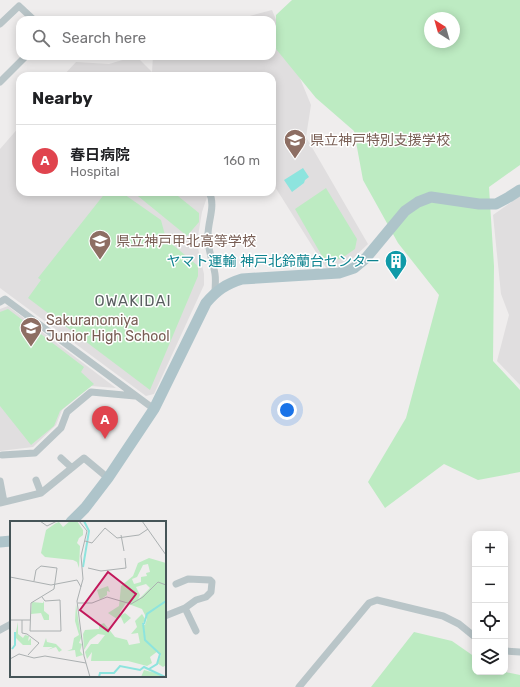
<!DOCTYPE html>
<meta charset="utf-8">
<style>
body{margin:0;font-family:Rubik,"Noto Sans JP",sans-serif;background:#f2f2f2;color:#202124}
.controls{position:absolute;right:12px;bottom:12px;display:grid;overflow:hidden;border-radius:8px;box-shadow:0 2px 10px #0003}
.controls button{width:36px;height:36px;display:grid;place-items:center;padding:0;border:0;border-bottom:1px solid #e0e0e0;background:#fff;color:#202124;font:20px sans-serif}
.compass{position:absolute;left:424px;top:12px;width:36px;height:36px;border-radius:50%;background:#fff;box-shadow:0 2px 10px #0003;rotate:323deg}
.you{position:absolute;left:287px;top:410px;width:14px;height:14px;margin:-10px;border:3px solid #fff;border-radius:50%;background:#1a73e8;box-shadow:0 0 0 6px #1a73e833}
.badge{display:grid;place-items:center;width:26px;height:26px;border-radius:50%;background:#235a71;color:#fff;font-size:13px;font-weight:700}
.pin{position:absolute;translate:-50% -33px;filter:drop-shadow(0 1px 2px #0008)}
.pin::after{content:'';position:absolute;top:21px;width:14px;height:12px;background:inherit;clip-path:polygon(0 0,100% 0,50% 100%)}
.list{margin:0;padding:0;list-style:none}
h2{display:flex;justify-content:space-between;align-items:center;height:52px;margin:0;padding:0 16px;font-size:17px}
h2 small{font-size:13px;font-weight:400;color:#757577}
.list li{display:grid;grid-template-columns:26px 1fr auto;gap:12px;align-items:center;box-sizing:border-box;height:72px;padding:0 16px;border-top:1px solid #e0e0e0}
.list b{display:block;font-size:15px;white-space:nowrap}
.list p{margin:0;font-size:13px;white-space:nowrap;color:#757577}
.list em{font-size:13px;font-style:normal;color:#757577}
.icon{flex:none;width:22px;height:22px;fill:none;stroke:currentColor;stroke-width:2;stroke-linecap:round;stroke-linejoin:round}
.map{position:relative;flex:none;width:520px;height:687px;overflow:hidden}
.search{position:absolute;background:#fff;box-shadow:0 2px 10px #0003;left:16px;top:16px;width:260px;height:44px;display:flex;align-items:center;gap:10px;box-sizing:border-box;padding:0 14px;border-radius:12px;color:#757577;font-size:15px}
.panel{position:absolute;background:#fff;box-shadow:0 2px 10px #0003;left:16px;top:72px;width:260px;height:124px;border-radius:12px}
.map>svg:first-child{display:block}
.education{fill:#e0dedf}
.green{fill:#bdebc2;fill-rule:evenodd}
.water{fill:#8de4de}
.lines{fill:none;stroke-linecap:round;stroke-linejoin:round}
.minor{stroke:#b9c5c8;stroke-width:7}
.primary{stroke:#aec4ca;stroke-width:11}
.labels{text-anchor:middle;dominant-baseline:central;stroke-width:3;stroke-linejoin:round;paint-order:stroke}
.education-label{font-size:14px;fill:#785e54;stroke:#fff;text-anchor:start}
.culture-label{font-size:14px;fill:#0d838f;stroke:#fff;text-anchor:end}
.neighbourhood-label{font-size:15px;letter-spacing:1px;fill:#5a5f61;stroke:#fff}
.inset-river{fill:none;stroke:#8de4de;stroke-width:2}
.inset-road{fill:none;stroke:#abb0b1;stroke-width:1}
.view{fill:#c2185b;fill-opacity:0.15;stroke:#c2185b;stroke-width:2}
.inset-edge{fill:none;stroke:#465558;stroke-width:2}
</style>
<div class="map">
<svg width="520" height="687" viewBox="0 0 520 687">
<rect width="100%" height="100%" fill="#efeded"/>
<path class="education" d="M272 10 311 105 306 137 368 244 350 261 339 267 326 268 272 182V76H63L76 62 109 64 136 56 152 72 153 56H272V20H235Z
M20 126V192H205L207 197 202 212 198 236V248L204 274V285L154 394 146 396 0 288V149Z
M520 196V385L497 361 509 315 501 294 493 215Z
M8 306 116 388 91 386 62 410 56 425 33 447 0 451V309Z"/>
<path class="green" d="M292 0H520V165L489 187 494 266 493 361 520 390V472L478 480 444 464 385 508 368 482 406 418 439 295 398 243 363 180 354 131 316 98 276 49V15ZM430 18H454V42H430Z
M326 188 357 239 355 249 342 258 326 263 295 209Z
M106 192H121L161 220 166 239 198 266V276L150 390 28 298 41 280 38 278Z
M133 192H173L199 213V222L187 236Z
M8 309 84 367 81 372 94 384 60 411 54 426 31 445 0 406V312Z
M414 632 452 641 475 657V672H505L520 675V687H371Z"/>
<path class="water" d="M303 168 309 177 305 180 304 183 292 192 284 180Z"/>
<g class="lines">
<path class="minor" d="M0 24 19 6 34 20
M0 82 26 56
M209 192C216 205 208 221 208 235 207 248 213 261 215 274 216 280 215 287 215 293
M0 302 5 299 154 409
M2 455 35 453 61 428 67 412 91 392 135 396
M61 458 72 468
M36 480 41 493
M0 481 4 502
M0 503 41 493 84 458 108 478
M185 608 196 631
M165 616 185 608 196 600 206 597 211 592 212 582 210 580 188 579 176 584
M0 630 11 624
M505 651 520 652
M299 687 369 603 377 600 443 616 459 624 475 637"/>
<path class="primary" d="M71 522 85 508 108 478 154 409 206 303C217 290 226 284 242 279L339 273 354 268 366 258 405 211 418 202 431 197 479 204H496L509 197 520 190
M0 542 11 541"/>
</g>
<defs>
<g id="school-pin" transform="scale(1.15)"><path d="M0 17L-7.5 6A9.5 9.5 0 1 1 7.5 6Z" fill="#8d6e63" stroke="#fff"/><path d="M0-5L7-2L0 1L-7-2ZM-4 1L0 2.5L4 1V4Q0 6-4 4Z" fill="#fff"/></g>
<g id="building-pin" transform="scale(1.15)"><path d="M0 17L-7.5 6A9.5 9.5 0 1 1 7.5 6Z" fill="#0f9aa8" stroke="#fff"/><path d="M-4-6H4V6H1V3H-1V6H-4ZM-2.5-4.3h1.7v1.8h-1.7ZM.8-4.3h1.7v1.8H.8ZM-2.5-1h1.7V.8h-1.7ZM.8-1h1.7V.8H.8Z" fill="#fff"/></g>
</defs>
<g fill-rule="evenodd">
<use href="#school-pin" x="295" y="140"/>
<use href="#school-pin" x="100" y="241"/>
<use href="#building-pin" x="396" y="261"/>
<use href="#school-pin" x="31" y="328"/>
</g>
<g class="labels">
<g class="education-label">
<text x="310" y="140">県立神戸特別支援学校</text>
<text x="116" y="241">県立神戸甲北高等学校</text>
<text x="46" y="320">Sakuranomiya<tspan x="46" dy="16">Junior High School</tspan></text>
</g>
<g class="culture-label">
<text x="380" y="261">ヤマト運輸 神戸北鈴蘭台センター</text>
</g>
<g class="neighbourhood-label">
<text x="133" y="301">OWAKIDAI</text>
</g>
</g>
<g transform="translate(10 521)">
<rect width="156" height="156" fill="#efeded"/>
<path d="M60 0H67L73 9V14L69 17 67 22 70 25 69 47 67 41 63 39 35 36 31 32 36 9 46 2 49 1 53 6ZM139 37 156 42V144L153 146 147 142 151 134 148 130 140 136 142 142 137 145 118 140H81L82 131 77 138 75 131 81 123H88L95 114 88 113 80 119 74 129 73 113 75 109 89 108V104L94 102 105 116 117 119 119 124 130 122 128 112 121 113 127 106 125 100 132 93 135 98 132 104H135L137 98 132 88 116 82 110 91V95L115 92 121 97 114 103 111 96 107 98 98 92 109 85 111 65 123 55 128 42ZM138 43 140 51 136 52 137 55 131 56V61L124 63 122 58 127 56 133 44ZM136 63 140 67 128 79 130 74 126 66ZM98 65 100 71 97 70V74L90 79 87 69ZM34 80V90L39 94V99H34L31 92 21 93 22 81 33 82ZM66 83 71 117 69 122 72 123 70 130 73 134 66 136 65 129 57 130 62 128 64 117 69 114 65 100ZM8 101V113L13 117 15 114 19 115 18 120 21 117V124H13L6 117 4 121ZM36 117 37 121 46 123 52 129 49 131 46 126 37 129 43 126H33ZM134 149 149 153 152 156H131Z" fill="#bdebc2" fill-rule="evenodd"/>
<path class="inset-river" d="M73 46 79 10 74 0M133 102 135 119 150 133 147 143 139 148M134 103 137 93 156 80M2 128 5 124V111M89 156 90 152H104L110 145 130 149 134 146 155 156"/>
<path class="inset-road" d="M30 0 37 5 47 0M69 0 77 10 71 35 73 58 67 80 74 135 80 156M132 0 156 34M111 14 114 30M75 20 82 22 95 7 107 17 129 14 138 8M78 47 91 50 116 47 115 37M0 56 41 64 67 59 71 66M24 60 26 49 31 45 47 47 44 68 21 82 20 110H51L50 79 35 80 32 76M68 82H82L97 76 121 83 133 76 148 61 156 64M0 99H20M12 99V112L17 113 29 122 18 134M0 138 9 133 24 137 35 135 76 142"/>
<path class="view" d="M98 51 126 73 98 110 70 89Z"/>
<rect width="156" height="156" class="inset-edge"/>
</g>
</svg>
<div class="controls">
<button>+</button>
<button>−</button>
<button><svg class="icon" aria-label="locate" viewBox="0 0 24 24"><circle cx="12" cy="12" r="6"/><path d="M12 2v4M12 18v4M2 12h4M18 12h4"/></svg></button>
<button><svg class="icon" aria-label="layers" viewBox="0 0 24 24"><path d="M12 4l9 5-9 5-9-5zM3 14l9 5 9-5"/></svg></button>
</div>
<svg class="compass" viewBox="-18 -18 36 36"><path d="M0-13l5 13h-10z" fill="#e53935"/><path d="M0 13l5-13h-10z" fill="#757577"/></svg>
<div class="you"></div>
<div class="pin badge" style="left:105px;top:439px;background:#e0444e">A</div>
<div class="search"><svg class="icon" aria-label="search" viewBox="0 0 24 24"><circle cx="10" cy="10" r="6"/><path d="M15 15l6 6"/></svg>Search here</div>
<section class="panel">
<h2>Nearby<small></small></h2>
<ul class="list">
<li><span class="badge" style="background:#e0444e">A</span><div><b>春日病院</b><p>Hospital</p></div><em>160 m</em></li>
</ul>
</section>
</div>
